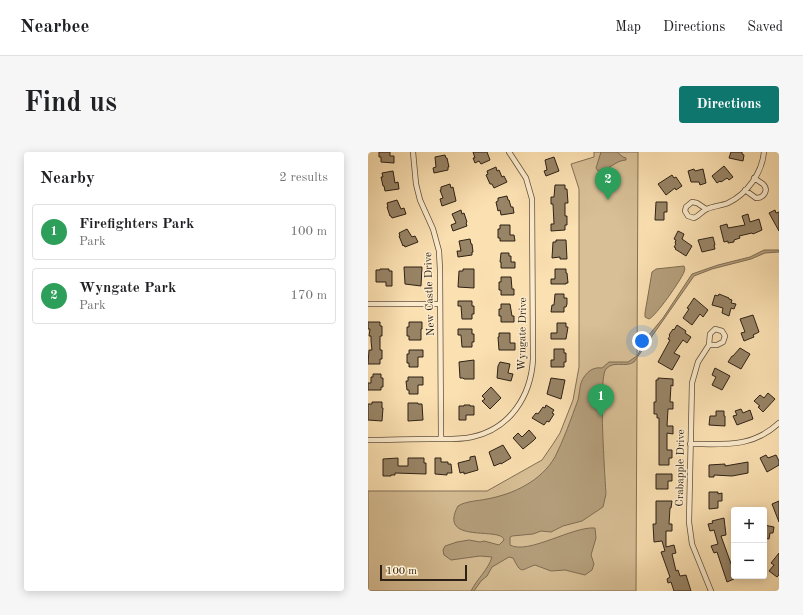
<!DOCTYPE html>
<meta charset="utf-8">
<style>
body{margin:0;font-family:"Old Standard TT",serif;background:#f6f6f6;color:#202124}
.controls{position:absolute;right:12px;bottom:12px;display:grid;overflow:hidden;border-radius:4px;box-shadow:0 2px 10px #0003}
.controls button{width:36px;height:36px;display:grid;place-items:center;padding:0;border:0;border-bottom:1px solid #e0e0e0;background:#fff;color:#202124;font:20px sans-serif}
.scale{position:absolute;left:12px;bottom:10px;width:87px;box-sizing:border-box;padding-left:4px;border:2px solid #2d2015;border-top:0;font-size:11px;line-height:14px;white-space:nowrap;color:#2d2015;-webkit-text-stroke:3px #fcebcc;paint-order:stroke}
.you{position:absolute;left:274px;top:189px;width:14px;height:14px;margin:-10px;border:3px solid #fff;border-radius:50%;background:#1a73e8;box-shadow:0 0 0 6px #1a73e833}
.badge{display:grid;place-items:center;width:26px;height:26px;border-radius:50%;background:#0f766e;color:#fff;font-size:13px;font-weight:700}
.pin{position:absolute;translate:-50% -33px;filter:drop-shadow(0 1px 2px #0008)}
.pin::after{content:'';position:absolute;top:21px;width:14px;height:12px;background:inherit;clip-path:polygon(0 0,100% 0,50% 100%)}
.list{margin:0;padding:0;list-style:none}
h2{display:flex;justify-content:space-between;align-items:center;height:52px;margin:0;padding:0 16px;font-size:17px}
h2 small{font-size:13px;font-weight:400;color:#757577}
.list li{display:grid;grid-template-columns:26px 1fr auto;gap:12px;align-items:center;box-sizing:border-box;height:56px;margin:0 8px 8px;padding:0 8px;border:1px solid #e0e0e0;border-radius:4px}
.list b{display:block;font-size:15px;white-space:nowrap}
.list p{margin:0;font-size:13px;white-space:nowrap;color:#757577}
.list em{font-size:13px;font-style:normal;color:#757577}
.map{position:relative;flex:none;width:411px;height:439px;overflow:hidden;border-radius:4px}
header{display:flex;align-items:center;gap:24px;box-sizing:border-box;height:56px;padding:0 20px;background:#fff;border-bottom:1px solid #e0e0e0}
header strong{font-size:19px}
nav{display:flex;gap:22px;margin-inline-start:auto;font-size:14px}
.intro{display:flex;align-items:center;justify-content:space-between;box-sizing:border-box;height:96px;padding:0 24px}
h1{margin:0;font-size:28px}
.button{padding:10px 18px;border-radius:4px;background:#0f766e;color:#fff;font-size:14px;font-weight:700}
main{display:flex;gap:24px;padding:0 24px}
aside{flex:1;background:#fff;border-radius:4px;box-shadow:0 2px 10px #0003}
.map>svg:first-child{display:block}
.green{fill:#d8bf96;stroke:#827056}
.water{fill:#b59f7c;stroke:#7f6c53}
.building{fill:#988466;stroke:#2d2015}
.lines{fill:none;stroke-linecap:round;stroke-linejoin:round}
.street-casing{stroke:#60503c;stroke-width:6}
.street{stroke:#fcebcc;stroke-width:4.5}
.labels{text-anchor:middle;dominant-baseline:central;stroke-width:3;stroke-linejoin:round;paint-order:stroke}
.street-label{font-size:11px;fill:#2d2015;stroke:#fcebcc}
</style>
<header>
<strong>Nearbee</strong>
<nav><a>Map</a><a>Directions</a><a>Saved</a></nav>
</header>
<div class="intro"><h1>Find us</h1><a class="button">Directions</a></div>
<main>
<aside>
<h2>Nearby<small>2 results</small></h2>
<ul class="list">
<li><span class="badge" style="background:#2e9e5b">1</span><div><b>Firefighters Park</b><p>Park</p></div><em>100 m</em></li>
<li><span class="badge" style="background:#2e9e5b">2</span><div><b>Wyngate Park</b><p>Park</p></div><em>170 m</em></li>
</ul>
</aside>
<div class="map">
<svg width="411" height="439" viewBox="0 0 411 439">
<rect width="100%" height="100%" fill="#fbe0b1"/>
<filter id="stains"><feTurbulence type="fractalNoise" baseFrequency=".005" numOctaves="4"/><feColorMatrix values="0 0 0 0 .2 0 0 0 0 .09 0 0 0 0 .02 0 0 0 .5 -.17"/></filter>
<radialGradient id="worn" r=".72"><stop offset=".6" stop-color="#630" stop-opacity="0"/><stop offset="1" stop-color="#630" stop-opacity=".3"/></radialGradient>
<path class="green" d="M226 0H270L268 439H0V339H119L174 308 185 292 192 281 205 248 211 215V37L203 12 226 5Z"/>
<path class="water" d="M233 0H249L255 5 258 6V8C247 8 240 20 230 19L228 16Z
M396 98H411V100L397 101 383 107 344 117 326 124 266 210C257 216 246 208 238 217 230 226 237 325 238 342L235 355 214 369 195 374 183 380 173 379 165 382 144 384 142 385V393C160 403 205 374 227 376L228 386 223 403 226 412 224 418 217 423 197 418 183 419 167 413C152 418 154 423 145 406L141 405 124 415 119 424 113 429 106 439H103C109 427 120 418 124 405L112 404 83 408 76 403 75 398 77 394 89 390 101 388 112 390 116 389 131 393 136 388C134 374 69 393 90 354 98 349 110 349 119 347 146 342 173 329 187 305 196 287 203 267 210 248 212 240 211 232 216 225 221 218 226 215 234 216L241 210H260L269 204 280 184 295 166 324 122 350 113 382 105Z
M316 114C317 117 317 117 316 120 313 128 288 164 281 167L277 165V161L284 120 288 117Z"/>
<path class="building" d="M11 0H22V4H26V11L13 10V5H11Z
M105 0H119L122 8 113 12 111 9 107 11 105 6H107Z
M363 0H374V2L376 3 375 9 361 6Z
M77 3 78 6H79L81 15H80V18L66 21 65 16 68 15 67 5Z
M186 5 191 19 178 24 176 19 179 18 177 8Z
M356 14 365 25 361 28 359 26 353 30 352 29 349 31 344 24Z
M128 15 129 19 131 18 134 25 136 24 139 30 126 36 124 32H122L118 23 120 22 119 19Z
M326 17 327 19 335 17 338 31 332 33 331 30H323L320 19Z
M25 19 27 31 30 30 31 37 17 39 16 34H15L13 25H15L14 21Z
M304 23 306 26 308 25 314 34 308 38 307 36 298 43 290 32Z
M82 32 83 36 85 35 88 49 74 54 72 47 75 46 72 38H73V35Z
M187 33H197V37H199L200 51H197V64H199V73H197V78L183 79V72H186L185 52H183V45H186Z
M139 44 140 48H141L143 55H145L146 61 133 63 132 58 130 59 128 50 130 49V46Z
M29 48 33 57 36 56 38 62 24 66 23 64H22L19 55H20L19 51Z
M288 50H299V60H296V68H287Z
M93 58 94 62 96 61 99 70 98 71 99 74 85 79 83 73 88 71 84 62Z
M407 58 408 61 411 60V79L401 61Z
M380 62 382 70 391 67 394 78 385 82 384 81 371 84 372 86 366 88V90L360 91V89L356 90 352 74 359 72 360 76 377 73 374 64Z
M132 73H142V83H146L147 89H132V86H130V77H132Z
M39 77 44 85 47 84 50 90 37 95 36 93 35 94 31 84H32L31 81Z
M310 79 316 82 314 87 324 94 318 104 307 97 308 96 306 95 308 92 307 91 308 88 306 87Z
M345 85 347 93H346L347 97 334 100 330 88Z
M102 87 103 92H104L105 100H104V103L90 105 89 99H93L91 89Z
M188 88H198L199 107H192V105L184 106 185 90H188Z
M133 101H141V104H143V110H147V116H133V110H132Z
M36 115H54L53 134 37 132Z
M12 117H21V119H24V134H18V130H8V118H12Z
M95 117H106V136L90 135 91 119H95Z
M187 117H198V121H199L200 131H198V132H183V127H187Z
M133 125H143L144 137H146V143H133V138H131V130H133Z
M187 142H196V146H199V152L198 155H196V160H183L184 153H186Z
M351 142 361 146V147L364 148 363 151 368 152 366 157 363 156 361 164 354 161 355 156 344 153 347 143 350 144Z
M326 146 340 158 335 165 332 162 324 173 315 166 321 157 319 156 322 152Z
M90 149H104V154H106V162H104V167H94L93 154H90Z
M133 152H142L144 164H146V170H133V164H131V157H133Z
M385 163 391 180 385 183 386 185 376 189 373 181 377 180 372 167Z
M0 170H12V174H14V184H12V198H14V207H12V212H0L1 198H4L3 189V184H1L2 177H0Z
M41 170H54V177H53V188H41V184H39V175H41Z
M189 171H198V175H200L198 187H183V181H189Z
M309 173 318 179 317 181 323 185 319 191 315 188 306 201 312 204 304 218 290 210 302 188 300 187 302 184 301 183 305 177 306 178Z
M90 177H104V182H106V190H104V195H94L93 183H90Z
M131 181H142V191H147V198H131L130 185H131Z
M372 196 382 202 373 217 360 210 364 204H365Z
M186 197H196V201H198V210H196V215H183V208H186Z
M41 198H55V205H50V215H41V211H39V202H41Z
M106 208V227H96L95 226H92L91 210Z
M132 210 142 212 140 221 145 222 143 229 129 226 130 214Z
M347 216 362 224 354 238 344 233 348 225 344 223Z
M5 222H13V226H15V235H13V238H0V231H3V225H5Z
M40 225H55V233H50V242H41V238H39L38 229H40Z
M183 226 197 228 193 247 179 242Z
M290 226 305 227V234L303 233 302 250H305V257H300L299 274H305V282L299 281V298H304V306H301V313H291V266H289V262H286V250H288V228H290Z
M123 235 133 246 122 257 114 249 117 247 114 244Z
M400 241 407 247 395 260 390 255 392 254 386 249 392 243 396 246Z
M4 250H14V256H15L14 269 0 268V252H4Z
M40 251H50V252H54L55 268 40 269Z
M96 253H102V254H106V263H98V268H91V254H96Z
M178 253 186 258 184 261 186 262 181 270 179 269 176 273 164 266 168 261 170 262 175 255 177 256Z
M373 257 375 261 382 258 385 267 369 273 365 264 369 263 367 259Z
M348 259H356V264H357V274L341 273 342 264H348Z
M161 278 168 286 165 289 155 297 145 286 150 281 154 285Z
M135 293 143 306 133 312V311L126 314 121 300Z
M398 303 400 306 408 303 411 309V313L399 320 392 306Z
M107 304 110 318 96 322V320L92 321 90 311 102 308V305Z
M30 306V314H40V306H56V311H58V322L27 321V323H23V324H15V307Z
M67 306H73V310H80V312H83L84 321H79V323L67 322Z
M380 310V321L364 324 346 323V325H341V313L357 312V314Z
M288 322H304V329H300V337H288Z
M341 340H350V342L354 341V349H350V356L341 357Z
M288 349H304L303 356H302L301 372H304V379H298V395L306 393 308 401 304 402 308 419 310 418 312 424 318 423 323 439H306L303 430 300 431 299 427 302 425 293 400 297 399 294 389 286 390 285 372H288Z
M411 349V370L404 352Z
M356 366 358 383 353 384 366 420V427L359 430 349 400 346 401 343 394 350 392 346 378 342 379 340 372 345 371 344 369Z
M396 373 406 375 405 381H402L401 387 396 386Z
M411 401V423L409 425 401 419 406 413 403 411Z"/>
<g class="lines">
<g class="street-casing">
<path id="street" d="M45 0 48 32 52 48 65 77 71 99 72 118 73 287
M377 38 388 46C396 46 401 38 395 32 392 30 389 28 386 26
M338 57 329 51 324 50 318 55 317 59 320 64 326 66C331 64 334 59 339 57 345 54 353 54 360 51 379 42 394 21 396 0
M0 152H72
M341 193H349L355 190 357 184 354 179 347 177 342 182 341 193 330 210 324 231 321 370 324 392 343 439
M0 288C20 288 41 287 61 287 76 287 90 288 104 285 142 277 163 244 165 207L164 47 158 26 141 0
M322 292C357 292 384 296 411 271"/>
</g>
<use href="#street" class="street"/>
</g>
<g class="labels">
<g class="street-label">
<text transform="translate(62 142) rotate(-92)">New Castle Drive</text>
<text transform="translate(155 182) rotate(-89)">Wyngate Drive</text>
<text transform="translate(313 316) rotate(-89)">Crabapple Drive</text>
</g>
</g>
<rect width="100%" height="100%" filter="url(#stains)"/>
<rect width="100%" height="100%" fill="url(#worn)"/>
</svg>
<div class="controls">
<button>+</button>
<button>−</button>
</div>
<div class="scale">100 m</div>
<div class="you"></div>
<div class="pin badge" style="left:233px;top:265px;background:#2e9e5b">1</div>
<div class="pin badge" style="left:240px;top:48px;background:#2e9e5b">2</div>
</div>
</main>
